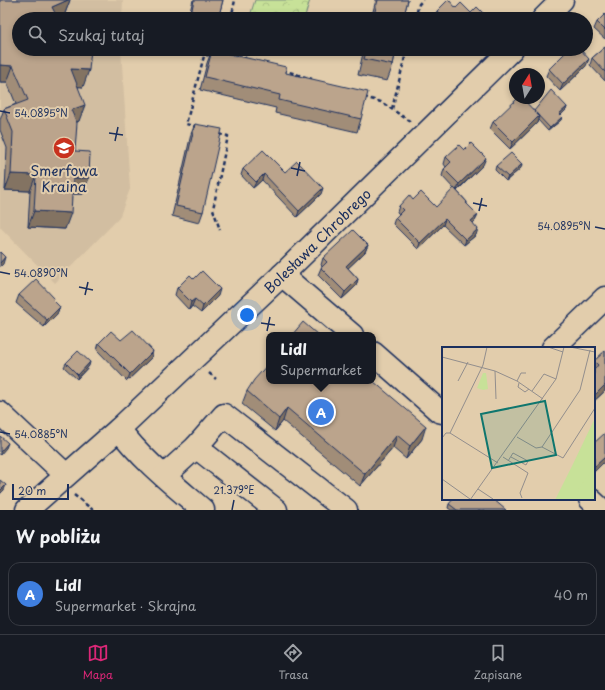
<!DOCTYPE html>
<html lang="pl">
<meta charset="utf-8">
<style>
body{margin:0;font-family:"Playpen Sans",sans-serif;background:#242831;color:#f1f3f6}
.compass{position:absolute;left:509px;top:68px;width:36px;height:36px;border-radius:50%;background:#171b24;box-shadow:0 2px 6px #0003;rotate:11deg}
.scale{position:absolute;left:12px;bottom:10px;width:57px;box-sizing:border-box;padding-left:4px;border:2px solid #1b2f5e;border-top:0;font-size:11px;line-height:14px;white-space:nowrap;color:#1b2f5e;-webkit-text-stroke:3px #e2cdac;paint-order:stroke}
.you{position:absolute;left:247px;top:315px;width:14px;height:14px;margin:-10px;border:3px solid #fff;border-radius:50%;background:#1a73e8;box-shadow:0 0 0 6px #1a73e833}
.badge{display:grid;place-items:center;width:26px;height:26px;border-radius:50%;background:#db2777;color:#fff;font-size:13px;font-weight:700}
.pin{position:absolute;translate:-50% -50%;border:2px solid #fff;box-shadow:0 1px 4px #0006}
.popup{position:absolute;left:266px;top:332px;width:110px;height:52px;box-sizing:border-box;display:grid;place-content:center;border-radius:8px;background:#171b24;filter:drop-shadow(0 1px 3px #0005);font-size:13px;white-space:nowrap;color:#9ea1a6}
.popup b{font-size:15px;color:#f1f3f6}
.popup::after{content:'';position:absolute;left:50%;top:100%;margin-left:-8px;border:8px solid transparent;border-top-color:#171b24}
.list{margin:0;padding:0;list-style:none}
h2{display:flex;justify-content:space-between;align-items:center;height:52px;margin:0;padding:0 16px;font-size:17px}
h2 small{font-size:13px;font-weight:400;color:#9ea1a6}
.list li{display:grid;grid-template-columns:26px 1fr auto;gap:12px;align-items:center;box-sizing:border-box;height:64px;margin:0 8px 8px;padding:0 8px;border:1px solid #363941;border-radius:12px}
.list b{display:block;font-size:15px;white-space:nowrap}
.list p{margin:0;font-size:13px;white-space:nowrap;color:#9ea1a6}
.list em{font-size:13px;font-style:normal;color:#9ea1a6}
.icon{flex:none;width:22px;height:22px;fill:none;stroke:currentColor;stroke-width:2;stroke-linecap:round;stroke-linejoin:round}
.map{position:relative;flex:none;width:605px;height:510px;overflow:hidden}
.search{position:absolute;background:#171b24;box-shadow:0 2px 6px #0003;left:12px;right:12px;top:12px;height:44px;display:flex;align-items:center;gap:10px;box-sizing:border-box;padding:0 14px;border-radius:22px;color:#9ea1a6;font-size:15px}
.sheet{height:124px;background:#171b24}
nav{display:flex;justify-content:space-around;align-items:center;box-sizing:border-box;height:56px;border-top:1px solid #363941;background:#171b24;font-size:11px;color:#9ea1a6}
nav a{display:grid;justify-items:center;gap:2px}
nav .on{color:#db2777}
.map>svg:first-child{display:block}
.built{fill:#d2bea1}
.forest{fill:url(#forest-crowns);stroke:#71887b}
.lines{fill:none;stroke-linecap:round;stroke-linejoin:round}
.minor-casing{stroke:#1b2f5e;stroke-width:25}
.path{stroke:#1b2f5e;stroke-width:2.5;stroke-dasharray:4 3;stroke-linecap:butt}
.minor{stroke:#e2cdac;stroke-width:22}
.wall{fill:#a18d78;stroke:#1b2f5e}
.shaded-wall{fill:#837362;stroke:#1b2f5e}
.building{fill:#bba48c;stroke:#1b2f5e}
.ticks{fill:none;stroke:#1b2f5e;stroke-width:1.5}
.labels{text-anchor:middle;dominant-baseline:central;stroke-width:4;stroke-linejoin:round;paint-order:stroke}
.poi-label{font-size:14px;fill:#1b2f5e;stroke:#e2cdac}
.street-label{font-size:14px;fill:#1b2f5e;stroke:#e2cdac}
.inset-road{fill:none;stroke:#928e8d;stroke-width:1}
.view{fill:#0f766e;fill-opacity:0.15;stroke:#0f766e;stroke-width:2}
.inset-edge{fill:none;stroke:#1b2f5e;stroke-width:2}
.ticks-label{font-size:10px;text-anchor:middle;fill:#1b2f5e;stroke:#e2cdac;stroke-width:4;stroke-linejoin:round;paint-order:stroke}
</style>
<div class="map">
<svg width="605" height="510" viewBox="0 0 605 510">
<defs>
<pattern id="forest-crowns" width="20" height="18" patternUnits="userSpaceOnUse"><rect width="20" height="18" fill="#c7e198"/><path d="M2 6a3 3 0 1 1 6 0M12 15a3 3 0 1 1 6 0" fill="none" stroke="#aac185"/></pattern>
</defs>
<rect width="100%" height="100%" fill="#e2cdac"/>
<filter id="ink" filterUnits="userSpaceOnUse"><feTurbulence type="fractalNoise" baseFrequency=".025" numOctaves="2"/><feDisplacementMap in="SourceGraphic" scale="8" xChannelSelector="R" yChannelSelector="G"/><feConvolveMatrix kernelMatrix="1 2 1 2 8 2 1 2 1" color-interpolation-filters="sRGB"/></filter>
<g filter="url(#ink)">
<path class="built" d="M0 0H123L122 19H19V49H121L130 189 119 218 55 283 0 227Z"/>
<path class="forest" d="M255 0H310L304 19H249Z"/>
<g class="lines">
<g class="minor-casing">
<g id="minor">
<path d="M543 19 562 0"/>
<path d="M282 275 352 335"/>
<path d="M553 348 605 298"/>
<path d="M373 353 439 411 443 412"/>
<path d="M0 413 66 475"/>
<path d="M119 429C142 460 174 485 203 510"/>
<path d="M196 447 276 510"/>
<path d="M164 476 196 447 224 415 346 510"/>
<path d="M590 499 602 510"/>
<path id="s1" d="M27 510 119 429 282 275 512 49"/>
</g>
</g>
<path class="path" d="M231 19 235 0
M415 19 419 4 423 0
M223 51 246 58
M218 52 223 51 224 49
M283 70 312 79
M364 97 381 102 411 122
M392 109 407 49
M197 127 186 124 204 56 213 54
M219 134 228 136 213 209 220 230
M209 373 216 379
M74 495 93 510"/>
<use href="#minor" class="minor"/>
</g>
<path class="wall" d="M0 0H70L64 16 19 19 83 87 78 86 79 121 76 123 75 151 83 194H72L65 229 28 227 30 191 5 190 7 148 0 130V120L4 109 16 104 7 82H0Z
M193 0H223L218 19H188Z
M376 0H408L403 19H371Z
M456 8 489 19H435L434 18 437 11Z
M605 14V39L594 29 597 22Z
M605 47V81L590 65 592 58Z
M364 49H396L393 65 387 81 358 75Z
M463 49H471L467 53Z
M212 50 286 73 361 119 357 132 275 113 276 108 200 90 207 63Z
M586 66 560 91 546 76 549 69Z
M567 107 566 110 560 115 561 120 548 131 538 120 537 123 510 149 490 129 493 122Z
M195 124 203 212 199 223 172 216 191 134Z
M464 150 483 165 457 191 467 202V204L478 215 475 221 473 223 476 235 464 245 443 225 418 249 393 224 395 218 399 214 397 212 399 206 413 200 436 207 454 189 442 176 444 169 446 167 444 164 446 157Z
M496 166 521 168 506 181 495 170Z
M243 169 285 172 321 194 297 217 262 180 253 188 241 175Z
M368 245 365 252 348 268 358 279 356 286 342 299 318 275 321 268 322 266 321 265 323 258Z
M177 288 218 296 201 313 192 306 189 310 175 295Z
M19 295 53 301 57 314 44 327 16 303Z
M121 340 151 358 127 381 97 350 99 343Z
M605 351V391L594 401V361Z
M66 363 89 366 77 379 64 367Z
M247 391 422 439 406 459 393 448 360 486 283 421 275 431 242 404Z
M449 504 506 510H451L448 508Z"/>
<path class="shaded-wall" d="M68 0H70L64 16 56 19 52 7Z
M469 49H471L467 53Z
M589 59 586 66 560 91 563 84Z
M0 65 13 66 7 82H0Z
M71 69 89 70 83 87 65 86Z
M85 105 79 121 65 127 71 110Z
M567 107 566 110 558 118 559 114Z
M539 116 537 123 510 149 513 142Z
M562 117 561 120 548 131 550 128Z
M486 158 483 165 456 191 459 184Z
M522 164 521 168 506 181 508 177Z
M11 174 36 175 30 191 5 190Z
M264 174 262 180 253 188 256 182Z
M73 178H89L83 194H67Z
M323 188 321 194 297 217 299 211Z
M34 211 71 213 65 229 28 227Z
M478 215 475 221 469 227 471 221Z
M445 219 443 225 418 249 420 243Z
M478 229 476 235 464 245 466 240Z
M368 245 365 252 343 273 346 266Z
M5 257 3 264 0 267V263Z
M358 279 356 286 342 299 345 292Z
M220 289 218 296 201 313 203 306Z
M195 299 192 306 189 310 191 302Z
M60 307 57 314 44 327 47 320Z
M153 351 151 358 127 381 130 374Z
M90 362 89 366 77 379 78 375Z
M605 385V391L594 401V396Z
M287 408 283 421 275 431 279 419Z
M426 426 422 439 406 459 410 446Z
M397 435 393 448 360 486 365 474Z
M8 443 6 448 0 455V452Z
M605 457V461L594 472V467Z
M6 485 4 490 0 494V491Z"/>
<path class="building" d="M0 0H68L52 7 58 19H19V49H91L89 70 71 69 85 105 71 110 77 123 75 151 90 152 89 178H73L71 213 34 211 36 175 11 174 13 132 4 109 28 100 13 66 0 65Z
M194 0H223L218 19H190Z
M378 0H408L403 19H373Z
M448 0H449L456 8 461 3 471 13 477 7 489 19H444L437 11Z
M605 14V30L597 22Z
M605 47V72L592 58Z
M367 49H396L393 65 364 59Z
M569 49H580L589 59 563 84 549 69Z
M212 50 286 67V73L368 92 361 119 279 100 280 95 205 77Z
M551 90 567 107 559 114 562 117 550 128 534 111Z
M518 98H522L539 116 513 142 493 122Z
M195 124 222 129 203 212 176 206Z
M471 143 486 158 459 184 444 169 451 162 446 157 459 145 464 150Z
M263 150 285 172 297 161 323 188 299 211 264 174 256 182 243 169Z
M511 153 522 164 508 177 496 166Z
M454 188 467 202 466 203 478 215 471 221 478 229 466 240 445 219 420 243 395 218 403 210 399 206 409 195 413 200 421 192 436 207Z
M353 230 368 245 346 266 358 279 345 292 321 268 327 262 323 258Z
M0 252 5 257 0 263Z
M202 271 220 289 203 306 195 299 191 302 177 288 190 275 194 279Z
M36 279 54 298 53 300 60 307 47 320 19 295Z
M303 322 318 335H292Z
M133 330 153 351 130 374 99 343 111 331 121 340Z
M78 351 90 362 78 375 66 363Z
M605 351V385L594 396V370L598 365 594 361Z
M269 363V381H373L426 426 410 446 397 435 365 474 287 408 279 419 247 391 254 380Z
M605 433V457L594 467V443Z
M0 436 8 443 0 452Z
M0 480 6 485 0 491Z
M453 499H493L506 510H457L449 504Z"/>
</g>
<path class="ticks" d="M0 111 10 113M109 133 123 135M115 141 118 127M291 168 305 171M297 176 300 162M473 203 487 206M479 211 482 198M595 227 605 229M0 272 10 274M79 287 93 290M85 295 88 282M261 323 275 325M267 331 270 317M0 432 10 434M232 510 234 500"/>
<defs>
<g id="school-disc" transform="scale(1.15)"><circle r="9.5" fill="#c8321e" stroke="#e2cdac"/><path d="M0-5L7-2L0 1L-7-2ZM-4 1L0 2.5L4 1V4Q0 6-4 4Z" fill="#fff"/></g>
</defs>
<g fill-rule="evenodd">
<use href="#school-disc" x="64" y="148"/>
</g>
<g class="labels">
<g class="poi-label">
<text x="64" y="170">Smerfowa<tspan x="64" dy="16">Kraina</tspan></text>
</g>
<g class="street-label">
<text stroke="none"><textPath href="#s1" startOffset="396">Bolesława Chrobrego</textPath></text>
</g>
</g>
<g transform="translate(442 347)">
<rect width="153" height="153" fill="#e2cdac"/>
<path d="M153 71V153H113L131 117Z" fill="#c7e198"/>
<path d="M153 119V153H135L137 141Z" fill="#c7e198"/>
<path d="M41 26H44L46 42 41 43 35 41Z" fill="#c7e198"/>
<path class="inset-road" d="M106 0 121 5M128 0 153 5M0 10 53 24 75 34 101 52M53 24 54 52M16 34 26 15M75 34 79 26H84M77 36 76 40 83 45 87 42M90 44 102 27 114 32M8 86 41 18 45 0M75 90 94 101 100 100 138 43 148 3M0 91 4 86H8L56 116M100 100 121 111 153 61M61 110 86 126 78 146 80 151M66 114 71 106 86 114 84 118 69 110M0 132 28 152M36 142 51 152M28 153 114 32 122 0"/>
<path class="view" d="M103 54 114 108 50 121 39 67Z"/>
<rect width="153" height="153" class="inset-edge"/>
</g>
<g class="ticks-label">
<text x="41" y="117">54.0895°N</text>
<text x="564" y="230">54.0895°N</text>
<text x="41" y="277">54.0890°N</text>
<text x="41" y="438">54.0885°N</text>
<text x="234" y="494">21.379°E</text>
</g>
</svg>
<svg class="compass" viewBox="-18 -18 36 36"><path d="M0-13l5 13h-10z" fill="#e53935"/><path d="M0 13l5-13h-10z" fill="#9ea1a6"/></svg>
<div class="scale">20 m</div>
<div class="you"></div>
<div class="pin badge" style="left:321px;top:412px;background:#3f7fe0">A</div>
<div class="popup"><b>Lidl</b>Supermarket</div>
<div class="search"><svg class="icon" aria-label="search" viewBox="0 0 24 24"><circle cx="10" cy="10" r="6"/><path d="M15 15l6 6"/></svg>Szukaj tutaj</div>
</div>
<section class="sheet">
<h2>W pobliżu<small></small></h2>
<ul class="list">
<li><span class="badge" style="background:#3f7fe0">A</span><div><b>Lidl</b><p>Supermarket · Skrajna</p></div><em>40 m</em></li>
</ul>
</section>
<nav>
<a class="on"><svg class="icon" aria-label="map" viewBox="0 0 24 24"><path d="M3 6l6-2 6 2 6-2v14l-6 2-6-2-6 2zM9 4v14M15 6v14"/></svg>Mapa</a>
<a><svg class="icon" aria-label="directions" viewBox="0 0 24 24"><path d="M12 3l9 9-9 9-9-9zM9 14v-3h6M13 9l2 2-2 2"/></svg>Trasa</a>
<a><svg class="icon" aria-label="saved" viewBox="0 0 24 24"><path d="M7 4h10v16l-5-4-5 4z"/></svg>Zapisane</a>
</nav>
